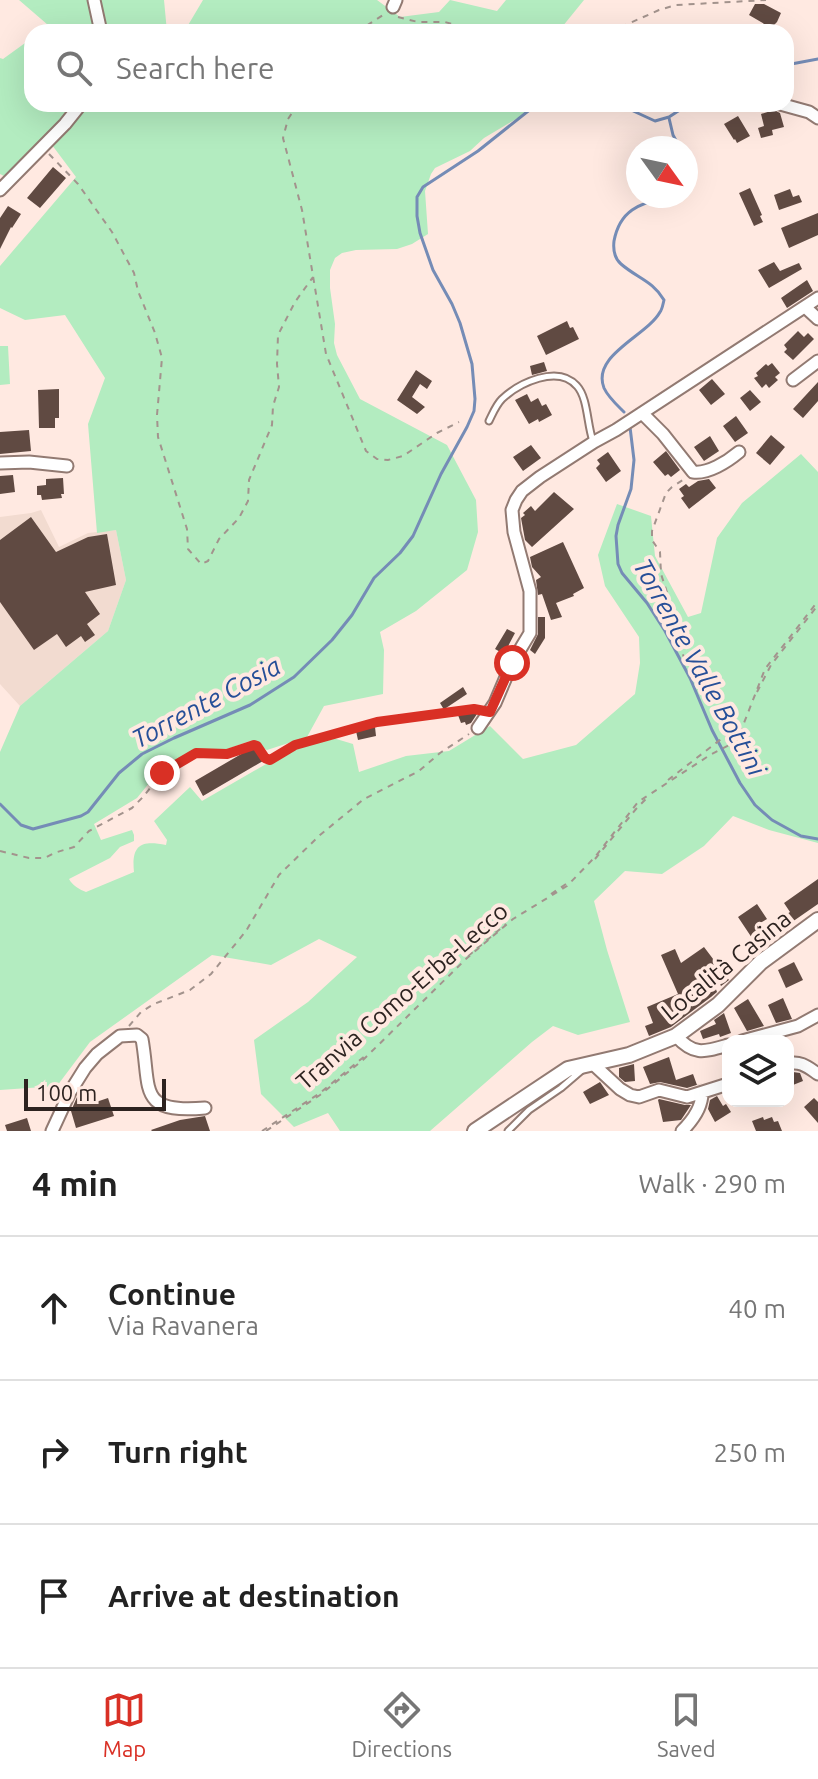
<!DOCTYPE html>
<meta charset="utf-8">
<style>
body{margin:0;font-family:Ubuntu,sans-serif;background:#f6f6f6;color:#222}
.controls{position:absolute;right:24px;bottom:24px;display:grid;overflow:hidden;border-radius:16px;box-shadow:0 8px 32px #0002}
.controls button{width:72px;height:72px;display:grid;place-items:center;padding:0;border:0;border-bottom:2px solid #e0e0e0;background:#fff;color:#222;font:40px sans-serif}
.compass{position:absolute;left:626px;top:136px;width:72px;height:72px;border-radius:50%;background:#fff;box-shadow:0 8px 32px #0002;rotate:123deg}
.scale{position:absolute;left:24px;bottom:20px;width:142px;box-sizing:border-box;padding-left:8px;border:4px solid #2d2320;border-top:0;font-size:22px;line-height:28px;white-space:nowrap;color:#2d2320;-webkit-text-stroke:6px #ffe9e1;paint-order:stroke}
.stop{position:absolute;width:24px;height:24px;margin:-18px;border:6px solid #d93025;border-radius:50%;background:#fff}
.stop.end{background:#d93025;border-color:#fff;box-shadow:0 2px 8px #0008}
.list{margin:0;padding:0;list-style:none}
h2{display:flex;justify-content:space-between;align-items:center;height:104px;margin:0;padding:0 32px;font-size:34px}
h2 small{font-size:26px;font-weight:400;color:#767676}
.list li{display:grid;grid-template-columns:52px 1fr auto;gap:24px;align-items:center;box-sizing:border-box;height:144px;padding:0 32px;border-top:2px solid #e0e0e0}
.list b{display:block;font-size:30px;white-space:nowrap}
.list p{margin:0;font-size:26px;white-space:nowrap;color:#767676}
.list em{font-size:26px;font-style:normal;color:#767676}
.icon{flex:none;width:44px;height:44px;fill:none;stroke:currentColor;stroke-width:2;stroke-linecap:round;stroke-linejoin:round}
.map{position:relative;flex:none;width:818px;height:1131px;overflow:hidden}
.search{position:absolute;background:#fff;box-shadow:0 8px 32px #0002;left:24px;right:24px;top:24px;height:88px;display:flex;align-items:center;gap:20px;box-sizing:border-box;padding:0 28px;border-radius:24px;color:#767676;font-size:30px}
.sheet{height:536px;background:#fff}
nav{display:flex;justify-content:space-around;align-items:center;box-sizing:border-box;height:112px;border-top:2px solid #e0e0e0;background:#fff;font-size:22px;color:#767676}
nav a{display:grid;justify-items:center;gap:4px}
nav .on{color:#d93025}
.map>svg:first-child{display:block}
.industrial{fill:#f2dbd0}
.green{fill:#b3ecc0}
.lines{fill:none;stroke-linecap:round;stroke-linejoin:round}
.stream{stroke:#758cb6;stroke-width:3}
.building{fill:#604a42}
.service-casing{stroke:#927a72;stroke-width:9}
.minor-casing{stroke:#927a72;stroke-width:15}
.tertiary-casing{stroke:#927a72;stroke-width:18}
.path{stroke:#a3938d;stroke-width:2;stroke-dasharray:6 6;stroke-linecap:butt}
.service{stroke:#fff;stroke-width:5}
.minor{stroke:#fff;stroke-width:11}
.tertiary{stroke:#fff;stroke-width:14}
.route{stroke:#d93025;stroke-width:10}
.labels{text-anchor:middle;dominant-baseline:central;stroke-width:8;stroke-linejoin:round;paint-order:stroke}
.street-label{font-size:24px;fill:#2d2320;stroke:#ffe9e1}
.water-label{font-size:26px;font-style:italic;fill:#264f98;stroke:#ffe9e1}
</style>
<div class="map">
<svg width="818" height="1131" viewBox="0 0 818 1131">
<rect width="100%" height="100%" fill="#ffe9e1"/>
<path class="industrial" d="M41 510 59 547 88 533 116 530 126 580 108 631 20 706 0 684V517L31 513Z"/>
<path class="green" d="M19 0H164L167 32H40L48 25Z
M203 0H377L400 17 439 12 450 0 497 11 506 0H584L558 32H184Z
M32 38V104H541L484 138 470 151 435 168 431 174 425 191 428 234 412 244 397 249 356 250 342 253 335 258 330 270V288L335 324 334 343 337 355 360 399 447 445 476 500 478 532 467 570 416 611 380 632 384 650 383 694 324 706 307 737 267 750 250 741 224 750 194 751 159 771 137 798 94 824 101 840 132 830 134 835V841L120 847 110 858 69 879C72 885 80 890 86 892L134 872C131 844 142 840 166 845L167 840 154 821 190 787 202 801 287 752 333 738 353 744 359 772 406 756 449 751 490 726 523 759 576 745 635 694 640 663 639 637 605 586 598 555 617 504 651 516 655 556 688 617 701 613 717 538 742 503 801 454 818 472V843L769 830 733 816 704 846 662 874 625 871 594 901 607 950 630 1022 578 1035 553 1026 532 1042 430 1131H340L328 1113 294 1127 261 1094 254 1040 308 1002 357 957 319 939 271 965 212 955 90 1042 57 1086 0 1090V752L20 706 108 631 126 580 116 530 97 533 88 424 105 378 65 315 25 320 0 308V266L76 177 46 137 4 176 0 174V58L3 59Z
M0 346H8L10 384 0 385Z"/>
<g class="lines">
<path class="stream" d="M786 65 818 59
M618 104 655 121 669 117 689 104
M669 118 673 135 680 148
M686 160C690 167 691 178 686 185
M624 412C617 405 608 397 604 388 591 355 647 336 660 312 662 310 663 304 664 300 653 281 637 278 621 264 614 258 613 250 614 241 620 209 640 204 668 196
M630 427 634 460 631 489 618 525 616 536 618 564 622 573 647 603 665 631 690 678 712 730 740 783 755 805 772 820 801 836 818 839
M0 804 21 825 33 829 81 816 88 812 119 773 142 754 174 738 250 705 294 677 332 640 352 615 374 578 400 553 413 536 441 474 467 427 474 411 475 399 472 364 460 323 452 304 433 270 420 233 417 216V197L423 187 478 151 537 104"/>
</g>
<path class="building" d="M755 4H764L781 13 777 22 771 28 749 15Z
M774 110 780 113 784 127 772 130 773 135 761 138 758 128 764 126 761 114Z
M738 116 750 136 737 143 735 139 734 140 724 124Z
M53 167 66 178 40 208 27 198Z
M750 188 762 215 760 216 763 222 754 226 739 193Z
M790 189 793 197 799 195 802 202 779 210 774 195Z
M8 206 21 214 12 228 11 227 0 249V218Z
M818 213V235L789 248 781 228Z
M774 262 780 271 799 263 802 269 769 288 758 270Z
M807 280 813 291 787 308 781 298Z
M567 321 570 328 573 327 579 339 546 355 537 336Z
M798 331 804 337 808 333 814 339 793 360 784 352 787 349 784 345Z
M544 362 547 371 532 375 530 366Z
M772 363 780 373 775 377 778 380 769 388 766 384 762 388 754 378 758 376 756 373 766 364 768 366Z
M416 370 432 381 427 389 420 384 412 397 425 407 417 414 397 400Z
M712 379 725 394 711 405 699 390Z
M818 382V401L803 418 793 409Z
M59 389V418H55V428H39L38 390Z
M750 390 761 402 750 411 740 398Z
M527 394 531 402 538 398 542 406 546 404 552 415 539 422 538 419 529 424 515 400Z
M736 416 748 433 735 442 723 426Z
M29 430 31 451 0 454V432Z
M771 435 785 447 770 465 756 453Z
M710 436 719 451 704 461 694 447Z
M531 445 541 458 523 471 513 457Z
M666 451 680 470 671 477 668 474 665 476 653 462Z
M608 452 621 471 606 482 596 468 600 464 597 460Z
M13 475 15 492 0 494V476Z
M63 478 64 494H61L62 498 42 500 41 495H37V486L46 485V479Z
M709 479 716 488 689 509 681 498 684 496 679 489 686 484 689 487 698 481Z
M554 492 574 509 532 547 525 540 521 518 525 515 523 513 531 506 535 511Z
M31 517 56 552 88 537 107 534 116 585 85 592 100 614 87 624 95 635 85 642 81 636 66 647 57 634 34 650 0 602V540Z
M563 542 584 588 573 594 574 596 556 603 562 617 551 620 542 594 538 595 536 580 541 577 532 567 530 557Z
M538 617H545V638L535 654 530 650 538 634Z
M507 629 515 633 504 654 495 649Z
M463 687 467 694 446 708H443L440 703Z
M476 710 477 714 471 723 466 725 465 722 461 723 458 715Z
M375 727 376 736 358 740 356 731Z
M255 746 263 761 203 796 195 781Z
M818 879V904L792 922 787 914 790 912 784 903Z
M757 904 767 919 757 925 772 942 756 953 749 945 754 941 738 917Z
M704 947 729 980 721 986 717 979 713 981 717 992 711 997 671 1027 649 1036 645 1026 653 1023 647 1007 678 994 661 955 675 949 681 963Z
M794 962 803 980 786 988 778 970Z
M783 998 792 1019 776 1023 768 1005Z
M748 999 764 1026 747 1031 734 1008Z
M724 1013 731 1033 720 1037 719 1034 703 1039 700 1031 716 1024 714 1020Z
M669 1057 676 1080 693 1074 697 1085 703 1083 687 1088 660 1082 650 1084 643 1067Z
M634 1064 635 1081 625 1082 619 1077V1068Z
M793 1072 800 1073 803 1081 788 1087V1073Z
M600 1082 609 1095 590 1104 583 1092Z
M94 1092 96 1102 108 1098 114 1116 76 1128 71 1111 77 1097Z
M717 1096 723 1106 726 1104 731 1112 715 1122 708 1109 710 1100Z
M814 1098 818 1102V1123L804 1107Z
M659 1099 685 1105H691L681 1120 663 1122 658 1100Z
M205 1116 210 1131H152L151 1130 180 1120Z
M763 1117 764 1120 772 1117 774 1122 778 1121 782 1131H756L752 1121Z
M27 1118 31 1131H7L5 1125Z"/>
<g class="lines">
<g class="service-casing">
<path id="service" d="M489 421C493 413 496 405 502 399 519 383 558 364 577 386 588 398 587 425 593 441
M508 1131 529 1110 561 1088 582 1070"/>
</g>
<g class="minor-casing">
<path id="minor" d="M94 0 101 32
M393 7 396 0
M780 104 809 112 818 118
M0 190 65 124 81 104
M805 307 818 319
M793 380 818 361
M642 413 663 434 693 472C708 474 727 462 739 452
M0 463 29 462 67 466
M478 728 495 703 512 663 530 633V591L514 532 512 510 516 500 522 491 540 477 594 442 616 430 818 298
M676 1036C694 1056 704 1052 728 1045
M742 1041 798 1026 818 1015
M593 1064 620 1089 630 1095 639 1097 659 1090 687 1097 728 1084
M788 1064C800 1060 809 1068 818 1074
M52 1131 70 1092 85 1068 97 1054 120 1036 137 1035 142 1039C151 1089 137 1114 205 1108
M682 1131C693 1120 702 1108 702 1093"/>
</g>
<g class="tertiary-casing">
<path id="tertiary" d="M475 1131 568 1069 629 1055 676 1036 718 1005 761 962 818 920"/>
</g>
<path class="path" d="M398 17 418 22H445L480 32
M357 32 386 13
M610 32 659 10 676 5 766 0
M298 104 288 119 283 138 302 210 326 354 366 451 377 459 388 460 403 456 437 433 459 422
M49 154 78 184 112 232 134 273 138 291 155 333 162 358 157 415 158 437 187 529 188 549 201 564 208 561 219 539 239 518 248 501 249 480 272 425 273 406 279 387 277 364 278 335 295 302 313 277
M685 660C682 651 678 647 684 640L680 632 661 574 660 552 652 540V531L666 493 672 487 686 478
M757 692 771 665 818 605
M668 780 742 723
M0 851 29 858H45L54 853 74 847 89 831 132 808 143 797 162 773 179 762 196 753 227 754 254 745 257 746 265 758 270 760 295 745 377 722 436 713 480 710
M595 859 636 809 648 797
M551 894 569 882
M468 956 506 924
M129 1026 141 1012 154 1004 190 990 211 974 246 931 279 875 320 835 364 799 419 771 440 753 469 734
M262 1131 320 1093 366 1055
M266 1131 320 1095 364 1059 467 958 513 919 567 886 595 857 638 802 710 755 737 741 765 669 818 601"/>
<use href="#service" class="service"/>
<use href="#minor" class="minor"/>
<use href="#tertiary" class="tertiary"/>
</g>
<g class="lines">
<path class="route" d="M162 773 196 753 227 754 254 745 257 746 265 758 270 760 295 745 377 722 474 709 490 712 512 663"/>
</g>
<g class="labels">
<g class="street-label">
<text transform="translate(726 965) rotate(-39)">Località Casina</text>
<text transform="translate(402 996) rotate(-41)">Tranvia Como-Erba-Lecco</text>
</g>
<g class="water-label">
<text transform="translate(700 667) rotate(61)">Torrente Valle Bottini</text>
<text transform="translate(206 702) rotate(-28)">Torrente Cosia</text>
</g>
</g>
</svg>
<div class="controls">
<button><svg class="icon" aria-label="layers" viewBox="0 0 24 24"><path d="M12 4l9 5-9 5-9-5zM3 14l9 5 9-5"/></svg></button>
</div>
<svg class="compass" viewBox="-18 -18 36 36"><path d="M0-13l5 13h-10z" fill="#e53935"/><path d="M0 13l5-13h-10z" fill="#767676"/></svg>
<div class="scale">100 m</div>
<div class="stop" style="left:512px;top:663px"></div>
<div class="stop end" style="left:162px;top:773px"></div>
<div class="search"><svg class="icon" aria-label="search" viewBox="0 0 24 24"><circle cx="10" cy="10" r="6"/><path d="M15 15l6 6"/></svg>Search here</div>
</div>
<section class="sheet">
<h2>4 min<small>Walk · 290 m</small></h2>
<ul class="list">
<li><svg class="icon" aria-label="ahead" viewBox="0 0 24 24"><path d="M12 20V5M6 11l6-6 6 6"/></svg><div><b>Continue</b><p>Via Ravanera</p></div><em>40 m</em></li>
<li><svg class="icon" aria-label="right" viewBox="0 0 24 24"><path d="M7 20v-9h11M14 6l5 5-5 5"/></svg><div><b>Turn right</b></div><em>250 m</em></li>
<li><svg class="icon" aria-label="arrive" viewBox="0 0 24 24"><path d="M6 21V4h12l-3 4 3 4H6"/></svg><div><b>Arrive at destination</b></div></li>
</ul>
</section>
<nav>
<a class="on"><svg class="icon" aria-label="map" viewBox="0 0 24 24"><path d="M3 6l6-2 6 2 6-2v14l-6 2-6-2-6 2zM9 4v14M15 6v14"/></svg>Map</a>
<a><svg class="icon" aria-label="directions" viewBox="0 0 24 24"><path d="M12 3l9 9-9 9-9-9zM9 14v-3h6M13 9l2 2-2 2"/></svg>Directions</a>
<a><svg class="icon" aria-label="saved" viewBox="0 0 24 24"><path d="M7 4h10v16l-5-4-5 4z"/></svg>Saved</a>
</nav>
